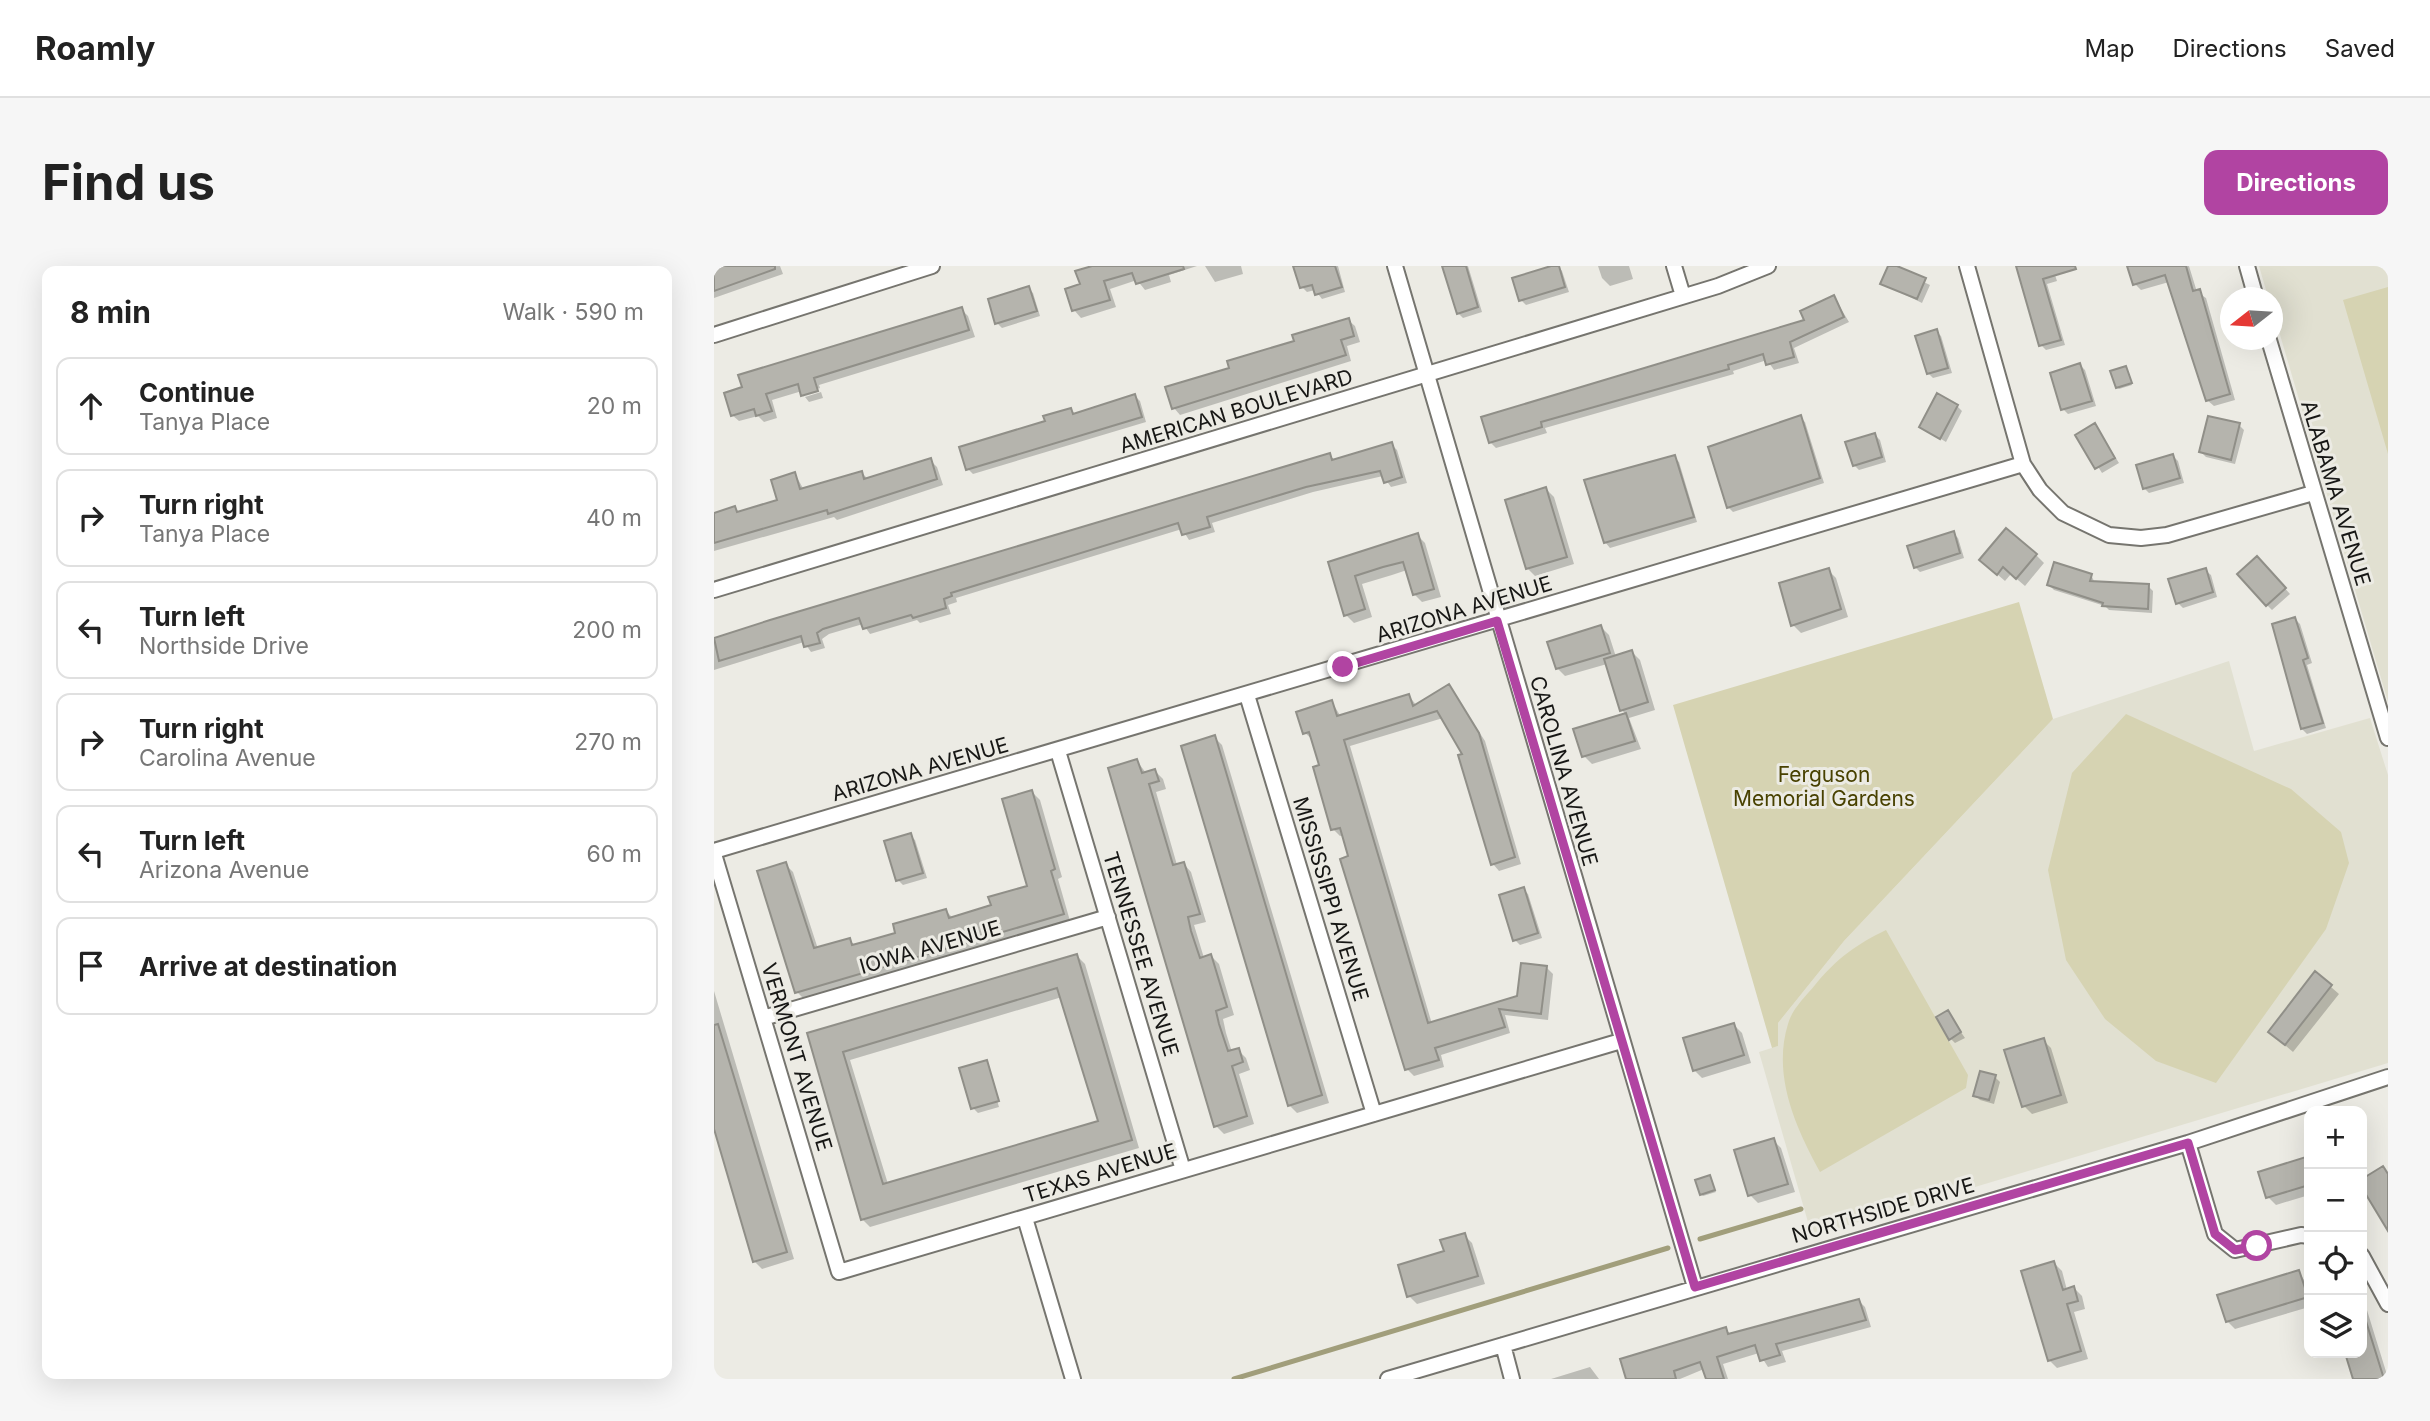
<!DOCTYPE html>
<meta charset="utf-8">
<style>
body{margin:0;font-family:Inter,sans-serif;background:#f6f6f6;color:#222}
.controls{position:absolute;right:21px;bottom:21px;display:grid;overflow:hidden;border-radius:14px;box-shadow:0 7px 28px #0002}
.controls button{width:63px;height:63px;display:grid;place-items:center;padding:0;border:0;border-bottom:2px solid #e0e0e0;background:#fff;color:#222;font:35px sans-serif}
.compass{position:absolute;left:1506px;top:21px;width:63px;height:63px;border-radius:50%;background:#fff;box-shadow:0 7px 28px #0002;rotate:253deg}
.stop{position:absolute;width:21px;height:21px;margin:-16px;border:5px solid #b144a2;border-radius:50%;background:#fff}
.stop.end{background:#b144a2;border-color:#fff;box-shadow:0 2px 7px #0008}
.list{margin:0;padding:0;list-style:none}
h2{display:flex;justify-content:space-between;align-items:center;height:91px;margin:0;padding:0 28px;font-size:30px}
h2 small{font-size:23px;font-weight:400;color:#767676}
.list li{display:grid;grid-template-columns:46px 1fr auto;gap:21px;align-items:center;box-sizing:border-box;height:98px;margin:0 14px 14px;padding:0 14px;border:2px solid #e0e0e0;border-radius:14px}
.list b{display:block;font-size:26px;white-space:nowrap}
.list p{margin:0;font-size:23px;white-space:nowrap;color:#767676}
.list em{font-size:23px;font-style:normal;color:#767676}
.icon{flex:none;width:38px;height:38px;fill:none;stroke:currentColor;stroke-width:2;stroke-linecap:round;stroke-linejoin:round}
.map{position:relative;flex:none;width:1674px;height:1113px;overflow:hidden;border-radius:14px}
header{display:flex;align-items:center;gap:42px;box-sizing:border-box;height:98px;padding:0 35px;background:#fff;border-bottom:2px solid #e0e0e0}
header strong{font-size:33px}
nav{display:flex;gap:38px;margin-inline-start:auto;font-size:24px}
.intro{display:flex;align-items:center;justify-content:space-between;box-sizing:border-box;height:168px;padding:0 42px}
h1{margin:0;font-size:49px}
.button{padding:18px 32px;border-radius:14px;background:#b144a2;color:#fff;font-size:24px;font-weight:700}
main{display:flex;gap:42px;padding:0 42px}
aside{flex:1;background:#fff;border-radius:14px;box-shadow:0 7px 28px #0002}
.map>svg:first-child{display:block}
.built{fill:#e1e0d1}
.green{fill:#d6d3b2}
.shadow{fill:#0003;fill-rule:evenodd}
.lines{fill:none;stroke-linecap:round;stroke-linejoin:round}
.stream{stroke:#a19e7b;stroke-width:5}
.building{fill:#b5b4ad;stroke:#908f88;stroke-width:2;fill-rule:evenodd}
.minor-casing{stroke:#76756f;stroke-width:18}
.minor{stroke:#fff;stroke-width:14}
.route{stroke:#b144a2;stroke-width:9}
.labels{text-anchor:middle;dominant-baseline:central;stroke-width:6;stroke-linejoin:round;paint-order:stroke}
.street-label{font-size:21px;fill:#171715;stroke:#ecebe4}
.park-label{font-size:21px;fill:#484100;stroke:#ecebe4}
</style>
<header>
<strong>Roamly</strong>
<nav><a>Map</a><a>Directions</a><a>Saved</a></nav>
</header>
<div class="intro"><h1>Find us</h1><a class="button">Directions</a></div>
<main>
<aside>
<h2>8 min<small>Walk · 590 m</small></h2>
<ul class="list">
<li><svg class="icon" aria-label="ahead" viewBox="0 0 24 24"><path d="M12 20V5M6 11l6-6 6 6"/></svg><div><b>Continue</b><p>Tanya Place</p></div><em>20 m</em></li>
<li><svg class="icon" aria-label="right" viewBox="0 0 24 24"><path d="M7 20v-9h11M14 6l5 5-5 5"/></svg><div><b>Turn right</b><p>Tanya Place</p></div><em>40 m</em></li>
<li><svg class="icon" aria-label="left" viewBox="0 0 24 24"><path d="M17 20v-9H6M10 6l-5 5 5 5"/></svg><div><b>Turn left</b><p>Northside Drive</p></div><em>200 m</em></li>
<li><svg class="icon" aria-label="right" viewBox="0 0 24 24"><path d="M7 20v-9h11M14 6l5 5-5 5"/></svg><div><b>Turn right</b><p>Carolina Avenue</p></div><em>270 m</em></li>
<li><svg class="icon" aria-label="left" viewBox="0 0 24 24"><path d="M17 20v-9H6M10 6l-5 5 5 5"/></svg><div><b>Turn left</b><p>Arizona Avenue</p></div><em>60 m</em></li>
<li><svg class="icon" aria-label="arrive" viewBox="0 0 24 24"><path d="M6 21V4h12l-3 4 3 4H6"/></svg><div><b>Arrive at destination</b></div></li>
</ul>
</aside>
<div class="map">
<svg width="1674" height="1113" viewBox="0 0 1674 1113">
<rect width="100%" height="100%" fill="#ecebe4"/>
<path class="built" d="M1545 0H1674V436L1559 45V32L1554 31Z
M1515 395 1540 485 1656 452 1674 509V797L1098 970 1045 786 1064 780V757L1130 675 1339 453Z"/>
<path class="green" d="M1674 21V188L1629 34Z
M1305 336 1339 453 1130 675 1064 757V780L1058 782 959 439Z
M1412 448 1577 523 1627 566 1635 597 1612 663 1502 817 1442 795 1391 753 1352 694 1334 604 1358 507Z
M1172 664 1254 809 1252 822 1106 906C1082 862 1058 810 1074 758 1078 743 1091 731 1101 719 1122 693 1143 678 1172 664Z"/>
<path class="shadow" d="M0 0H66L69 8 0 32Z
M384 0H483L455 9 457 16 431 24 423 14 396 23 402 41 367 52 360 44 368 19Z
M491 0H527L529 8 501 16Z
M589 0H624L631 26 608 33 601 24 593 26 588 21Z
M733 0H754L768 46 749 52 744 47Z
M844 0 848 5 855 26 812 39 807 34Z
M884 0H915L919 13 896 20 888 12Z
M1176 0 1216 19 1208 37 1168 17Z
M1304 0H1338L1343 15 1333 18 1351 79 1332 84 1327 79Z
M1415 0H1475L1483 26 1492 32 1521 134 1500 140 1493 134 1455 16 1427 24 1421 18Z
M314 22 319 27 326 50 288 62 283 57Z
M1120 31 1135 56 1080 82 1085 97 1060 104 1053 94 1019 105 1020 108 831 162 833 167 782 182 776 176 769 152 1092 55Z
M247 43 254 50 261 71 105 119 106 122 90 127V131L88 125 58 134 63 152 50 156 44 150 25 155 18 149 12 128Z
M634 54 641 60 646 76 633 80 637 95 466 149 460 142 517 103Z
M1222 65 1227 70 1238 107 1219 112 1214 107Z
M1366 99 1371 104 1382 140 1354 148 1349 143Z
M1412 102 1418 119 1405 123 1403 121Z
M107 126 109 132 95 136 91 131Z
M421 130 426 135 432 156 259 208 254 203 356 144 361 149Z
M1243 140 1248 145 1232 176 1207 161Z
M1086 151 1091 156 1110 217 1019 246 1014 241Z
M1381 159 1405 197 1388 207 1364 169Z
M1525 159 1530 164 1521 198 1492 191 1487 186Z
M1161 169 1166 174 1172 196 1145 204 1140 199Z
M677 178 683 184 693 217 677 221 669 210 599 226 498 257 501 266 475 274 468 263 242 332 243 336 234 339 237 348 206 357 203 354 156 368 149 358 115 368 108 373 111 382 97 386 90 376 0 404V374L615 189 622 195Z
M1459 190 1464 195 1470 217 1435 227 1430 222Z
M960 191 965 196 983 256 896 282 891 276Z
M216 194 223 201 229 219 123 254 120 251 0 285V249L20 242 25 247 65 235 81 208 90 224 147 206 154 213Z
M832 223 840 231 860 298 821 310 813 302Z
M1239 267 1244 272 1250 292 1206 306 1201 301Z
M703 269 711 277 727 331 708 336 700 328 693 304 678 309 648 318 658 351 640 357 632 349 616 297Z
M1322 289 1330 297 1311 320 1297 308 1291 315 1276 302Z
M1548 297 1576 328 1558 344 1553 339Z
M1114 304 1122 312 1134 351 1087 367 1079 359Z
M1491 304 1497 309 1503 331 1469 342 1464 337Z
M1377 309 1381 317 1434 320 1439 325 1438 347 1395 344 1391 340 1340 324 1335 319Z
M1581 353 1586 358 1598 397 1593 399 1612 462 1593 468 1588 463Z
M887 361 895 369 902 391 918 386 926 394 941 444 915 452 927 483 878 498 870 490 912 449 908 444 893 398 851 410 843 402Z
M735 420 771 475 807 598 785 605 779 598 751 489 729 452 636 480 718 758 805 731 832 701 839 708 834 754 791 749 796 767 727 789 730 801 700 810 693 803 630 569 626 570 619 563 607 500 599 474 591 467 618 436 627 451 695 430 703 440Z
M500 471 508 479 615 837 583 847 575 839Z
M423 495 432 507 441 505 449 513 452 523 442 526 463 599 469 597 477 606 492 656 480 659 490 692 497 690 505 698 520 749 509 753 512 767 518 786 524 784 532 792 536 804 525 808 540 858 510 868 502 860Z
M318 526 326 534 348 611 344 613 356 655 91 734 83 726 71 598 79 606 104 683 135 674 142 680 183 668 232 645 239 652 279 640 316 621Z
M196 569 201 574 213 612 189 619 184 614Z
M809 623 814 628 828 672 806 679 801 674Z
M363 690 371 698 425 882 156 961 148 953 95 769ZM348 731 386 856 174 918 136 794Z
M1602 708 1625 728 1579 786 1564 773Z
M0 725 80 993 48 1003 40 995 0 857Z
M1233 746 1251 772 1241 777 1236 772Z
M1020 759 1028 767 1037 797 988 812 980 804Z
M1329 774 1337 782 1354 837 1318 848 1310 840Z
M272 796 285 841 264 847 259 842Z
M1281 811 1286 816 1280 838 1266 834 1261 829Z
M1059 874 1067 882 1081 926 1044 937 1036 929Z
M1595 892V929L1562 939 1554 931 1547 907Z
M1648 900 1652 912 1669 902 1674 907V962L1648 918Z
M996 911 1002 926 989 930 987 928Z
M750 969 758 977 771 1018 703 1038 695 1030Z
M1340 997 1348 1005 1353 1024 1360 1022 1368 1030 1371 1043 1360 1046 1374 1093 1343 1102 1335 1094Z
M1585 1006 1595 1022V1041L1521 1063 1513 1055Z
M1648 1028 1674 1112V1113H1638L1641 1112 1633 1087H1648Z
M1145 1035 1151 1041 1157 1061 1068 1085 1072 1096 1054 1101 1045 1087 1009 1098 1014 1113H994L990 1103 966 1113H914L1011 1063 1017 1069Z
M876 1101 885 1113H837Z"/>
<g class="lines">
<path class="stream" d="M986 973 1087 943
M520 1113 954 982"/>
</g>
<path class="building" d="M0 0H61V3L0 25Z
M378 0H469L470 3 422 18 418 7 390 15 396 34 358 45 351 23 366 18 361 5Z
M579 0H621L628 21 601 29 598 19 586 22Z
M728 0H752L764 41 743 48Z
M837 0H845L851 21 805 35 798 12Z
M1174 0H1183L1212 12 1203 33 1166 18Z
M1302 0H1361L1362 3 1329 13 1347 74 1325 80Z
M1413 0H1472L1479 25 1486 23 1516 128 1492 135 1451 9 1419 19Z
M315 20 323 45 281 58 274 33Z
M1120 29 1130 51 1076 76 1080 91 1052 99 1049 88 1014 99 1015 103 827 156 828 161 775 177 767 151 1090 54 1086 45Z
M248 41 255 64 100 112 104 125 87 130 84 118 52 128 58 145 42 150 40 143 17 150 10 127 28 121 24 109Z
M635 52 640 70 627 74 632 89 458 143 451 121 515 102 513 95 580 75 578 69Z
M1223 63 1234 102 1213 108 1201 70Z
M1366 97 1378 135 1347 144 1336 107Z
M1412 100 1418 117 1402 122 1396 105Z
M1223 127 1244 139 1226 173 1205 161Z
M421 128 428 151 252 204 245 181 331 155 329 150 357 142 359 148Z
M1087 149 1106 212 1013 242 994 181Z
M1494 150 1526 157 1517 194 1485 186Z
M1381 157 1401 192 1381 203 1361 169Z
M1161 167 1168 191 1139 200 1131 176Z
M678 176 688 211 670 217 666 205 592 221 493 251 496 261 468 269 464 257 237 327 238 330 230 333 232 342 199 352 197 349 149 363 145 352 109 363 103 367 106 377 90 381 87 370 5 395 0 372 56 354 616 187 618 194Z
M1459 188 1466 212 1429 223 1422 199Z
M961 189 980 251 890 277 870 214Z
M217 192 223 213 114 248 113 244 0 277V247L21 240 23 246 63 234 57 214 81 206 86 223 148 205 150 213Z
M832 221 853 291 812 303 791 234Z
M1292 262 1323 288 1302 313 1289 301 1283 309 1265 294Z
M1240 265 1246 287 1200 302 1193 280Z
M704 267 720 323 699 329 689 296 669 301 641 310 651 343 630 350 614 296Z
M1543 290 1572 322 1552 340 1523 308Z
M1340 296 1378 308 1376 315 1435 318 1434 343 1388 340 1389 337 1333 319Z
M1115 302 1127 343 1077 360 1065 317Z
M1492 302 1499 326 1462 338 1454 313Z
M1581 351 1594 392 1589 394 1609 457 1587 463 1558 358Z
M887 359 896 387 842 403 833 376Z
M918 384 934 436 906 445 890 393Z
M735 418 765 467 801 591 777 599 744 489 748 488 723 445 630 474 714 757 803 730 807 697 833 700 827 748 785 743 791 761 721 782 725 794 691 804 626 593 634 590 626 562 617 564 599 501 605 499 595 466 589 468 582 446 618 434 623 450 695 428 699 440Z
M912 447 921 475 868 491 859 463Z
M501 469 608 829 574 840 467 480Z
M423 493 428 507 441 503 445 515 435 518 459 599 470 596 486 648 474 651 477 665 486 692 497 688 513 741 502 745 505 758 514 785 525 782 529 796 518 800 533 850 500 861 394 502Z
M318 524 341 603 337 605 350 648 81 727 43 605 72 596 100 682 136 672 138 679 153 675 181 667 179 658 232 643 235 652 248 648 277 639 274 631 313 620 288 533Z
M197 567 209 607 182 615 170 575Z
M810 621 824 667 799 675 785 629Z
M363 688 418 874 147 954 93 767ZM343 722 384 855 169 918 129 786Z
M1601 705 1618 719 1571 779 1554 766Z
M1234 744 1247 766 1235 774 1222 751Z
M1020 757 1030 789 979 805 969 772Z
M4 758 73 986 39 996 0 863V759Z
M1330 772 1347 829 1308 841 1290 784Z
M273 794 285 835 257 843 245 802Z
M1266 805 1282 809 1275 834 1259 830Z
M1060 872 1074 918 1034 930 1020 884Z
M1595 890V919L1552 932 1544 906Z
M1669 900 1674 908V965L1648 922V913Z
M996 909 1001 924 986 929 981 914Z
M751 967 764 1010 693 1031 684 999 730 985 726 974Z
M1340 995 1349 1024 1360 1020 1364 1035 1353 1038 1367 1085 1334 1095 1307 1005Z
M1585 1004 1594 1031 1512 1056 1503 1029Z
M1145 1033 1152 1054 1062 1078 1066 1089 1046 1095 1041 1079 1003 1091 1010 1113H992L986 1096 960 1105 962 1113H912L906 1093 1012 1061 1014 1068Z
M1648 1052H1651L1670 1113H1639L1631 1087H1648Z"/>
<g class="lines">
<g class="minor-casing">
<path id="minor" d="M681 0 981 1021
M960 0 969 30
M1253 0 1309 198 1326 224 1349 247 1395 269 1427 272 1453 269 1599 227
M1533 0 1542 32
M0 69 218 0
M1555 74 1674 472
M0 324 1004 20 1054 0
M533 429 660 848
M344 485 469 904
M0 585 1309 198
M0 588 125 1006 907 775
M49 752 394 651
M1474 877 1501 968 1521 984 1587 969 1595 970
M311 952 359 1113
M1648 990 1674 1038
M789 1079 798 1113
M674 1113 1474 877 1674 811"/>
</g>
<use href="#minor" class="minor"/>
</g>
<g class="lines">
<path class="route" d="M629 401 783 355 981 1021 1474 877 1501 968 1521 984 1543 980"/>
</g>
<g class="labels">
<g class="street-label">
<text transform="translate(522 145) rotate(-17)">AMERICAN BOULEVARD</text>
<text transform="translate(1622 227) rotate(73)">ALABAMA AVENUE</text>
<text transform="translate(750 343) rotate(-17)">ARIZONA AVENUE</text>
<text transform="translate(206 503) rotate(-16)">ARIZONA AVENUE</text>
<text transform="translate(850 505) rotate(74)">CAROLINA AVENUE</text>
<text transform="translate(617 633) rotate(73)">MISSISSIPPI AVENUE</text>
<text transform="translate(216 681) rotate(-16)">IOWA AVENUE</text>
<text transform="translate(427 688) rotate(73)">TENNESSEE AVENUE</text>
<text transform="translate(83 791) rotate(73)">VERMONT AVENUE</text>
<text transform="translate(386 907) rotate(-17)">TEXAS AVENUE</text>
<text transform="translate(1169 944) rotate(-16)">NORTHSIDE DRIVE</text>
</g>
<g class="park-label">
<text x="1110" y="508">Ferguson<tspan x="1110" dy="24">Memorial Gardens</tspan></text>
</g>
</g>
</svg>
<div class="controls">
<button>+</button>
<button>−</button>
<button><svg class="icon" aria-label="locate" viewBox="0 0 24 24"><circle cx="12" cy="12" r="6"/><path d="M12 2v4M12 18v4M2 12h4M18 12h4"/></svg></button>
<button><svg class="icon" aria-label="layers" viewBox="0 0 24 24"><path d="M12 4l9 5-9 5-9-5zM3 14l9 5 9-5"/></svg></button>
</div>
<svg class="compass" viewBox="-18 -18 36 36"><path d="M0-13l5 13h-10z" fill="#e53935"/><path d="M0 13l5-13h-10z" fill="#767676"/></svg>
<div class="stop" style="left:1543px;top:980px"></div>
<div class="stop end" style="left:629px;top:401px"></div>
</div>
</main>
